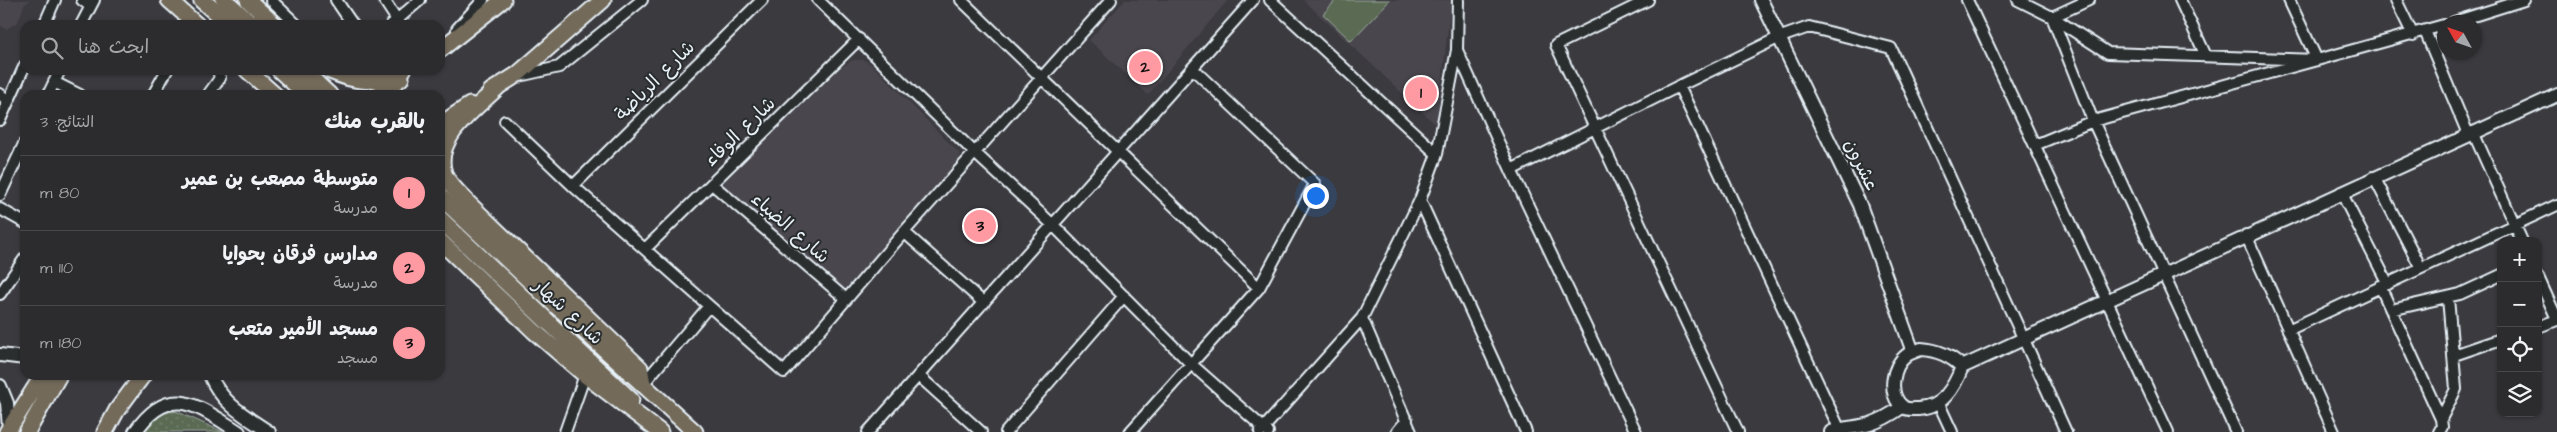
<!DOCTYPE html>
<html lang="ar">
<meta charset="utf-8">
<style>
body{margin:0;font-family:"Architects Daughter","Playpen Sans Arabic",sans-serif;background:#343437;color:#f1f3f6;direction:rtl}
.controls{position:absolute;right:15px;bottom:15px;display:grid;overflow:hidden;border-radius:10px;box-shadow:0 1px 4px #0004}
.controls button{width:45px;height:45px;display:grid;place-items:center;padding:0;border:0;border-bottom:1px solid #48484b;background:#2c2c2f;color:#f1f3f6;font:25px sans-serif}
.compass{position:absolute;left:2437px;top:15px;width:45px;height:45px;border-radius:50%;background:#2c2c2f;box-shadow:0 1px 4px #0004;rotate:310deg}
.you{position:absolute;left:1315px;top:195px;width:18px;height:18px;margin:-12px;border:4px solid #fff;border-radius:50%;background:#1a73e8;box-shadow:0 0 0 8px #1a73e833}
.badge{display:grid;place-items:center;width:32px;height:32px;border-radius:50%;background:#ff9aa2;color:#111;font-size:16px;font-weight:700}
.pin{position:absolute;translate:-50% -50%;border:2px solid #fff;box-shadow:0 1px 5px #0006}
.list{margin:0;padding:0;list-style:none}
h2{display:flex;justify-content:space-between;align-items:center;height:65px;margin:0;padding:0 20px;font-size:21px}
h2 small{font-size:16px;font-weight:400;color:#a6a7aa}
.list li{display:grid;grid-template-columns:32px 1fr auto;gap:15px;align-items:center;box-sizing:border-box;height:75px;padding:0 20px;border-top:1px solid #48484b}
.list b{display:block;font-size:19px;white-space:nowrap}
.list p{margin:0;font-size:16px;white-space:nowrap;color:#a6a7aa}
.list em{font-size:16px;font-style:normal;color:#a6a7aa}
.icon{flex:none;width:28px;height:28px;fill:none;stroke:currentColor;stroke-width:2;stroke-linecap:round;stroke-linejoin:round}
.map{position:relative;flex:none;width:2557px;height:432px;overflow:hidden;direction:ltr}
.search{position:absolute;background:#2c2c2f;box-shadow:0 1px 4px #0004;left:20px;top:20px;width:425px;height:55px;display:flex;align-items:center;gap:12px;box-sizing:border-box;padding:0 18px;border-radius:15px;color:#a6a7aa;font-size:19px}
.panel{position:absolute;background:#2c2c2f;box-shadow:0 1px 4px #0004;left:20px;top:90px;width:425px;height:290px;border-radius:15px;direction:rtl}
.map>svg:first-child{display:block}
.built{fill:#4a464e}
.green{fill:#5a6a52;stroke:#a1aea5}
.park{fill:url(#park-dots);stroke:#a1aea5}
.lines{fill:none;stroke-linecap:round;stroke-linejoin:round}
.minor-casing{stroke:#e8f1f8;stroke-width:14}
.tertiary-casing{stroke:#e8f1f8;stroke-width:16}
.primary-casing{stroke:#e8f1f8;stroke-width:19}
.trunk-casing{stroke:#e8f1f8;stroke-width:20}
.minor{stroke:#2a2d2e;stroke-width:10}
.tertiary{stroke:#2a2d2e;stroke-width:12}
.primary{stroke:#736b5a;stroke-width:15}
.trunk{stroke:#736b5a;stroke-width:16}
.labels{text-anchor:middle;dominant-baseline:central;stroke-width:4;stroke-linejoin:round;paint-order:stroke}
.street-label{font-size:19px;fill:#e8f1f8;stroke:#2a2d2e}
</style>
<div class="map">
<svg width="2557" height="432" viewBox="0 0 2557 432">
<defs>
<pattern id="park-dots" width="8" height="8" patternUnits="userSpaceOnUse" patternTransform="scale(1.25)"><rect width="8" height="8" fill="#5a6a52"/><path d="M2 2h.1M6 6h.1" fill="none" stroke="#72806c" stroke-width="1.8" stroke-linecap="round"/></pattern>
</defs>
<rect width="100%" height="100%" fill="#3b3a3f"/>
<filter id="ink" filterUnits="userSpaceOnUse"><feTurbulence type="fractalNoise" baseFrequency=".02" numOctaves="2"/><feDisplacementMap in="SourceGraphic" scale="10" xChannelSelector="R" yChannelSelector="G"/><feConvolveMatrix kernelMatrix="1 2 1 2 8 2 1 2 1" color-interpolation-filters="sRGB"/></filter>
<g filter="url(#ink)">
<path class="built" d="M0 0H30L24 5 18 22 6 29 0 25Z
M1125 0H1228L1148 95 1089 40Z
M1303 0H1451L1437 126 1314 10Z
M853 60H863L871 64 960 154 958 164 848 288 838 287 723 187 724 182 841 67Z"/>
<path class="green" d="M1336 0H1390L1351 41 1323 14Z"/>
<path class="park" d="M172 411 178 412 223 432H144L154 416Z"/>
<g class="lines">
<g class="minor-casing">
<path id="minor" d="M82 0 90 6
M271 0 297 25
M336 0 353 25
M384 0 397 20
M818 0 975 153 1053 225 1191 364 1268 432
M961 0 1259 288
M1270 0 1437 154
M1648 0 1556 45 1738 432
M1967 0 2168 432
M2018 0 2052 17 2108 53 2317 60 2444 25
M2089 0 2052 17 2093 121 2236 432
M2180 0 2206 56
M2396 0 2413 35
M2454 22 2524 0
M44 25 55 0
M81 25 94 0
M391 25 420 0
M457 29 483 0
M2425 31 2468 134
M1457 50 1511 170 1636 432
M519 76 559 67 642 0
M54 82 80 95
M1679 86 1839 428
M0 94 8 101
M48 95 60 70
M153 95 167 70
M208 95 220 78 218 70
M0 120 25 65
M505 121 573 186 784 372 904 232 1111 0
M2473 132 2522 241
M2035 145 2093 121 2317 60 2289 0
M1511 170 1679 86 1778 38 1809 27 1891 48 2066 432
M2374 177 2421 268
M712 184 846 299
M573 186 762 0
M2341 192 2388 284
M0 195 25 142
M1420 200 1526 432
M0 209 25 223
M904 232 984 303
M2246 235 2334 432
M645 249 859 39
M2538 277 2557 319
M2380 286 2441 419 2442 427 2439 432
M0 294 25 258
M2391 310 2460 294 2501 275
M1362 318 1411 432
M2538 327 2557 320
M2288 330 2557 205
M2454 355 2501 339
M919 376 981 432
M643 384 709 306
M1939 404 1952 432
M2441 419 2456 389 2448 298
M565 432 585 375
M868 432 1253 0
M1006 432 1124 296
M1130 432 1259 288 1315 184 1193 69
M1260 432 1362 318 1420 200 1437 154 1457 50 1458 0
M1397 432 1407 420"/>
</g>
<g class="tertiary-casing">
<path id="tertiary" d="M1761 0 1860 205 1913 352
M1921 349C1937 350 1951 356 1962 367 1954 388 1942 408 1918 409 1913 409 1907 410 1903 407 1887 395 1892 366 1907 355 1911 352 1916 351 1921 349Z
M0 355 25 358
M1962 367 2557 95
M210 375C221 403 245 416 269 432
M0 386 7 403 9 428
M135 432C170 381 197 406 239 432
M1831 432C1843 427 1857 428 1870 424 1882 420 1892 414 1902 407"/>
</g>
<g class="primary-casing">
<path id="primary" d="M169 0 197 25
M248 0 275 25
M440 50 503 0
M247 70 275 95
M328 70C357 83 374 85 403 70
M499 86C477 108 432 138 444 173 447 183 461 195 468 203L640 368 643 384
M491 91 518 74 603 0
M378 95 401 78
M440 125 470 105
M440 241 534 331 585 375 660 432
M560 309 695 432
M548 322 631 400
M7 432 43 375
M27 432 59 375
M105 432 117 410 143 375"/>
</g>
<g class="trunk-casing">
<path id="trunk" d="M202 0 230 25
M224 0 252 25
M280 70 307 95
M302 70 329 95
M440 196 560 309
M440 219 548 322"/>
</g>
<use href="#minor" class="minor"/>
<use href="#tertiary" class="tertiary"/>
<use href="#primary" class="primary"/>
<use href="#trunk" class="trunk"/>
</g>
</g>
<g class="labels">
<g class="street-label">
<text transform="translate(655 81) rotate(-45)">شارع الرياضة</text>
<text transform="translate(740 132) rotate(-44)">شارع الوفاء</text>
<text transform="translate(1861 165) rotate(64)">عشرون</text>
<text transform="translate(790 228) rotate(41)">شارع الضياء</text>
<text transform="translate(568 312) rotate(43)">شارع شهار</text>
</g>
</g>
</svg>
<div class="controls">
<button>+</button>
<button>−</button>
<button><svg class="icon" aria-label="locate" viewBox="0 0 24 24"><circle cx="12" cy="12" r="6"/><path d="M12 2v4M12 18v4M2 12h4M18 12h4"/></svg></button>
<button><svg class="icon" aria-label="layers" viewBox="0 0 24 24"><path d="M12 4l9 5-9 5-9-5zM3 14l9 5 9-5"/></svg></button>
</div>
<svg class="compass" viewBox="-18 -18 36 36"><path d="M0-13l5 13h-10z" fill="#e53935"/><path d="M0 13l5-13h-10z" fill="#a6a7aa"/></svg>
<div class="you"></div>
<div class="pin badge" style="left:1421px;top:93px">1</div>
<div class="pin badge" style="left:1145px;top:67px">2</div>
<div class="pin badge" style="left:980px;top:226px">3</div>
<div class="search"><svg class="icon" aria-label="search" viewBox="0 0 24 24"><circle cx="10" cy="10" r="6"/><path d="M15 15l6 6"/></svg>ابحث هنا</div>
<section class="panel">
<h2>بالقرب منك<small>النتائج: 3</small></h2>
<ul class="list">
<li><span class="badge">1</span><div><b>متوسطة مصعب بن عمير</b><p>مدرسة</p></div><em>80 m</em></li>
<li><span class="badge">2</span><div><b>مدارس فرقان بحوايا</b><p>مدرسة</p></div><em>110 m</em></li>
<li><span class="badge">3</span><div><b>مسجد الأمير متعب</b><p>مسجد</p></div><em>180 m</em></li>
</ul>
</section>
</div>
